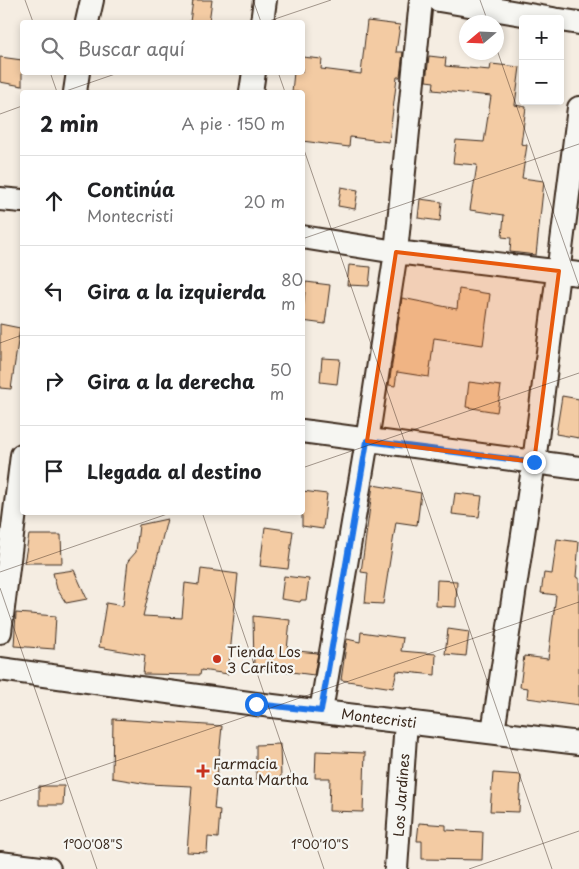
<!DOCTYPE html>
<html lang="es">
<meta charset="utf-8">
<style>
body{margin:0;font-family:"Playpen Sans",sans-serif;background:#f2f2f2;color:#202124}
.controls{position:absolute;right:15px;top:15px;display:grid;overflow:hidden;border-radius:5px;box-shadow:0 2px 8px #0003}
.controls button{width:45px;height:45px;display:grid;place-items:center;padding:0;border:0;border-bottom:1px solid #e0e0e0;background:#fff;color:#202124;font:25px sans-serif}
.compass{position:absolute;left:459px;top:15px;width:45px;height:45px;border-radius:50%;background:#fff;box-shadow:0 2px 8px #0003;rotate:251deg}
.stop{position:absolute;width:15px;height:15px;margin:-11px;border:4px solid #1a73e8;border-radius:50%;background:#fff}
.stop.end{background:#1a73e8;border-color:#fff;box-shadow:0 1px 5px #0008}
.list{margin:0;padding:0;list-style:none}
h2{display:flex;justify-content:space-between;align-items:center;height:65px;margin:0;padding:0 20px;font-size:21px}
h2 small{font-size:16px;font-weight:400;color:#757577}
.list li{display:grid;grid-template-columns:32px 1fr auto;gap:15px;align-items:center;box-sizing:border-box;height:90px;padding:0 20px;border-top:1px solid #e0e0e0}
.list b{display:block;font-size:19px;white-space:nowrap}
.list p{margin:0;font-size:16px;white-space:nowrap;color:#757577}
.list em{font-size:16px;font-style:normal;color:#757577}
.icon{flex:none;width:28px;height:28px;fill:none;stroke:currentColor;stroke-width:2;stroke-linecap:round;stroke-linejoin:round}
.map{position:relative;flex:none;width:579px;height:869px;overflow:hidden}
.search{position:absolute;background:#fff;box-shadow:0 2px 8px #0003;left:20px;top:20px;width:285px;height:55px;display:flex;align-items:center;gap:12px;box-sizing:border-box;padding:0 18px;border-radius:5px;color:#757577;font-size:19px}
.panel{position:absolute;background:#fff;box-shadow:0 2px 8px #0003;left:20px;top:90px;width:285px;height:425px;border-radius:5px}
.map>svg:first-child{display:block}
.building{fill:#f3cba3;stroke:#3b2a1e}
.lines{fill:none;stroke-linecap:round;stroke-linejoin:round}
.minor-casing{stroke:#3b2a1e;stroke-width:26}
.minor{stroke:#f6f6f2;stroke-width:22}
.route{stroke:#1a73e8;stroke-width:6}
.marked{fill:#e8590c;fill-opacity:0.2;stroke:#e8590c;stroke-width:4;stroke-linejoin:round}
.ticks{fill:none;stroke:#3b2a1e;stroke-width:1;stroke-opacity:0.45}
.poi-dot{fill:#c8321e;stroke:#f6f6f2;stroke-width:2}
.labels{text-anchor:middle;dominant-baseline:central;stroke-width:4.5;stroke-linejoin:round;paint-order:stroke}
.poi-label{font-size:14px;fill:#3b2a1e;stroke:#f6f6f2;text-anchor:start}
.street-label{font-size:14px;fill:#3b2a1e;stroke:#f6f6f2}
.ticks-label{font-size:12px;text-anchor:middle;fill:#3b2a1e;stroke:#f6f6f2;stroke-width:4.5;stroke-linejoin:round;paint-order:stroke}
</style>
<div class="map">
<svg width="579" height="869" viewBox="0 0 579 869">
<rect width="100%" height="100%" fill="#f5ede2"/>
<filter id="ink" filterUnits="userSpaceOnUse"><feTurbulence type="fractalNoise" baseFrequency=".02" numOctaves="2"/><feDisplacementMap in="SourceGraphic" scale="10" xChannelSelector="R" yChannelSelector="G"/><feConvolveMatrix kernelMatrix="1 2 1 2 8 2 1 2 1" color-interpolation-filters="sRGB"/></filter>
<g filter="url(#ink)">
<path class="building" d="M193 0H212L209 22H190Z
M367 21 400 25 396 52H403L400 77H397L389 142 350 137 349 147 302 141V92H292L294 72H302V57L322 59 321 69 361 74Z
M429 56 446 58 445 66 490 70 491 64 520 67 515 105 526 107 521 144 527 145 522 178 544 181 536 255 510 252 511 238 502 237 504 215 470 210 477 165 453 163 456 140 484 142 491 96 433 90 434 82 426 81Z
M0 57 22 60V86L0 82Z
M341 187 358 190 355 209 338 206Z
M420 199 442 202 440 221 418 218Z
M349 265 371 267 369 286 347 285Z
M306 282 330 285 325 324 302 321Z
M459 289 490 294 483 345 434 338 429 377 397 372 395 386 389 385 402 298 457 309Z
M0 324 20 328 11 389 0 388Z
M322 358 340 359 337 384 320 382Z
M469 382 501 386 497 412 466 407Z
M562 396 579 399V438L556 434Z
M373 485 421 493 417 525 396 522 383 604 365 603 368 573 361 572Z
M302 491 327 494 323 529 302 526Z
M455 493 482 496 479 517 452 514Z
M167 519 143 616 182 618 185 583 199 585 201 569 238 574 228 674 201 670 200 675 143 674 145 655 99 647 106 603 123 606 128 561 136 552 139 525Z
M265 527 293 531 288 569 260 566Z
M29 535H61L62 563H24Z
M557 539 579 542 576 577 579 578V705L527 698 528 688 520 687 524 656 548 659 556 595 541 593 544 573 552 574Z
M74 570 87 599 66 603 57 589 53 573Z
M284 576 309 579 306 600H301L300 602 281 599Z
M437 580 457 581 456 607 436 606Z
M16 613 56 616 54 649 14 646Z
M253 616 290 620 287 650 318 653 314 675 254 667Z
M448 629 469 632 466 656 445 654Z
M361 632 403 638 401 651 436 654 435 675 397 671 393 688 341 680 347 639 360 642Z
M113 719 222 726 214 809 220 810 218 838 208 837 207 853 187 852 192 786 148 784 112 778Z
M280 744 281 778 256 779V745Z
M316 751 365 753 363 812 329 811 330 778H315Z
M493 773 521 775 519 812 490 811Z
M39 786H64L63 805H39Z
M419 823 446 825V830L483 832 482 860 422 859V841H417Z"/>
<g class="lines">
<g class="minor-casing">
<path id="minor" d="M439 0 553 19
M560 20 579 23
M87 22 92 0
M262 22 265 0
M75 92 78 72
M251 92 254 72
M0 199 22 201
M302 237 396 252 579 274
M302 431 579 468
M0 632 22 455
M0 669 256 704 579 743
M321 711 367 441 396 252 421 0
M493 732 534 462 579 108
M0 863 49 869
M396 869 406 721"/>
</g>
<use href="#minor" class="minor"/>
</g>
</g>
<g class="lines" filter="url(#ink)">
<path class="route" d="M256 704 321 711 367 441 534 462"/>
</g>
<path class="marked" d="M396 252 559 271 534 462 367 441Z"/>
<path class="ticks" d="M25 0 33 22M253 0 261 22M480 0 488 22M266 22 331 0M496 47 579 286M50 72 57 92M278 72 285 92M63 92 121 72M0 114 22 106M302 144 552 869M302 239 579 144M0 343 22 335M302 468 579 373M202 512 324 869M0 572 173 512M0 588 97 869M0 801 579 602M469 869 579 831"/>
<g class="poi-dot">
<circle cx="217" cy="659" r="5"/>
<path d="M200.5 763.5h5v5h5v5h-5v5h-5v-5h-5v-5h5z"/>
</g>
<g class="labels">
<g class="poi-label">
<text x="227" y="651">Tienda Los<tspan x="227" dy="16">3 Carlitos</tspan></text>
<text x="213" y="763">Farmacia<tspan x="213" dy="16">Santa Martha</tspan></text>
</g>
<g class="street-label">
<text transform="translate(379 718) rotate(7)">Montecristi</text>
<text transform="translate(401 795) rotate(-86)">Los Jardines</text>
</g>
</g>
<g class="ticks-label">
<text x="93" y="849">1°00'08"S</text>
<text x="320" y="849">1°00'10"S</text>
</g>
</svg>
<div class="controls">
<button>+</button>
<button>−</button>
</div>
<svg class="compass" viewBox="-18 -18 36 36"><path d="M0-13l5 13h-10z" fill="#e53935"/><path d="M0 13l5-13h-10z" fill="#757577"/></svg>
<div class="stop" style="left:256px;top:704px"></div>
<div class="stop end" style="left:534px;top:462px"></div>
<div class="search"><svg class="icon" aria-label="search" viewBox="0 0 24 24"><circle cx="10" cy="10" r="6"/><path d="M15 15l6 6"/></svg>Buscar aquí</div>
<section class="panel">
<h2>2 min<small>A pie · 150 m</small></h2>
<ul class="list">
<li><svg class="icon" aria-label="ahead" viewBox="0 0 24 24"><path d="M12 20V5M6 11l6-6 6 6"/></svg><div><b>Continúa</b><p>Montecristi</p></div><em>20 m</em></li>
<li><svg class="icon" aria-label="left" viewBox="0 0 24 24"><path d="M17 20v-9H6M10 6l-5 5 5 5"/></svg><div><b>Gira a la izquierda</b></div><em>80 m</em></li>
<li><svg class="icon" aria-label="right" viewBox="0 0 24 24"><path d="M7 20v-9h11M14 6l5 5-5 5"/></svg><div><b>Gira a la derecha</b></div><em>50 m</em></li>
<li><svg class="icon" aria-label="arrive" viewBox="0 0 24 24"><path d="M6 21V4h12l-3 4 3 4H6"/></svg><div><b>Llegada al destino</b></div></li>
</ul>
</section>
</div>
